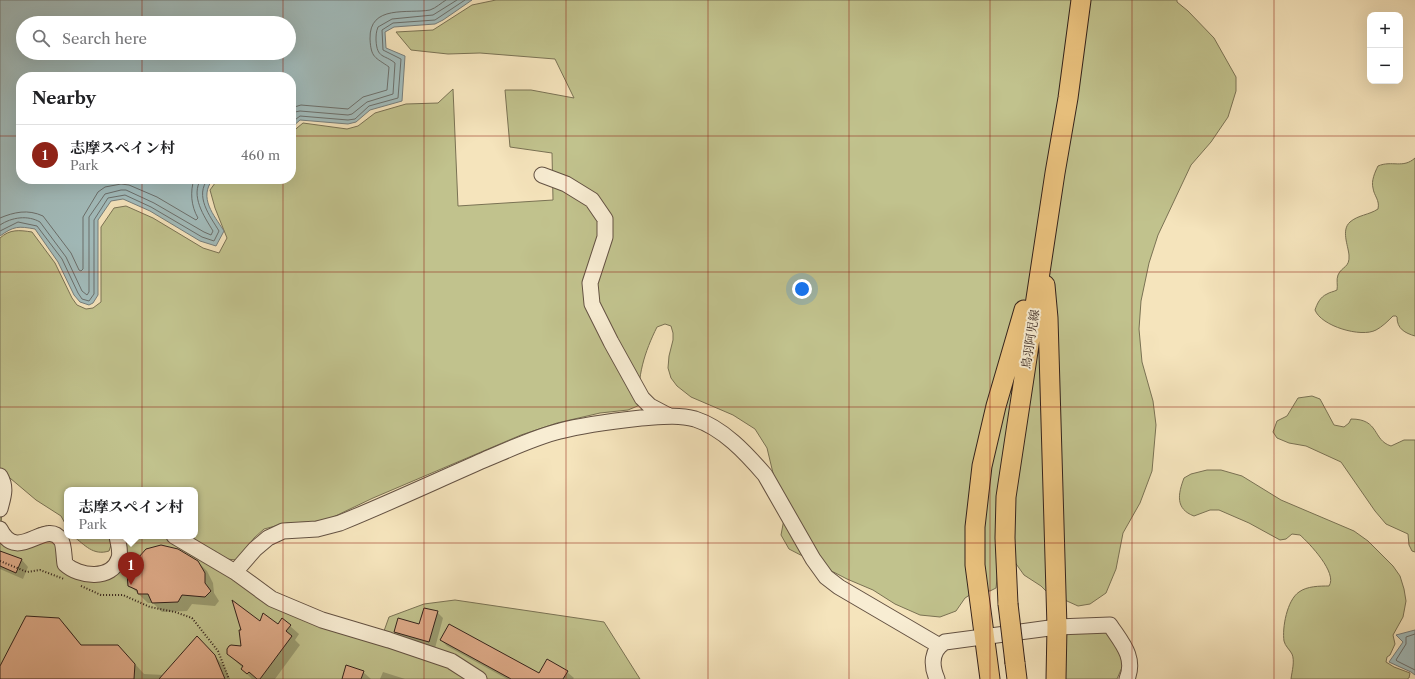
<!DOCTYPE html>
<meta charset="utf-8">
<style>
body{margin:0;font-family:"Libre Caslon Text","Noto Serif JP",serif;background:#f2f2f2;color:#202124}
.controls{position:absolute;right:12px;top:12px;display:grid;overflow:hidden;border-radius:8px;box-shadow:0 4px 16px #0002}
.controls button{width:36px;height:36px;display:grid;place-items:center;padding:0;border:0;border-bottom:1px solid #e0e0e0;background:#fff;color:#202124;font:20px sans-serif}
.you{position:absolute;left:802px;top:289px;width:14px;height:14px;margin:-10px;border:3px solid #fff;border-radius:50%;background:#1a73e8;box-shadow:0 0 0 6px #1a73e833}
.badge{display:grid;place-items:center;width:26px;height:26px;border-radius:50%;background:#8f2418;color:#fff;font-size:13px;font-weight:700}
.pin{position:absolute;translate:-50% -33px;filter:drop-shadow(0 1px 2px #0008)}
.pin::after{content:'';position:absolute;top:21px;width:14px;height:12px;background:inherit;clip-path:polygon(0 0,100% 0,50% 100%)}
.popup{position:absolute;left:64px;top:487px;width:134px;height:52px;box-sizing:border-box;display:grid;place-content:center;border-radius:8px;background:#fff;filter:drop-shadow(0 1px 3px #0005);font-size:13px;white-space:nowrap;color:#757577}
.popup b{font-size:15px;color:#202124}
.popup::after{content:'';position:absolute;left:50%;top:100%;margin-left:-8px;border:8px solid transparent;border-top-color:#fff}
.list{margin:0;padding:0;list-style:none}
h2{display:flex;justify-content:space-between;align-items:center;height:52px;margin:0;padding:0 16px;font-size:17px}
h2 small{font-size:13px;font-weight:400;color:#757577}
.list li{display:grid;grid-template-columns:26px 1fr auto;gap:12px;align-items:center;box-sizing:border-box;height:60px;padding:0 16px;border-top:1px solid #e0e0e0}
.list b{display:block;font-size:15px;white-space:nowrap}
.list p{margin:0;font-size:13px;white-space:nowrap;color:#757577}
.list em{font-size:13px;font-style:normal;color:#757577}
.icon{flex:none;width:22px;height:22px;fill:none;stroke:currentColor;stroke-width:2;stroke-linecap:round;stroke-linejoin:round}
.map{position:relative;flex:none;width:1415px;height:679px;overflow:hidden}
.search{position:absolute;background:#fff;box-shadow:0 4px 16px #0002;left:16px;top:16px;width:280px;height:44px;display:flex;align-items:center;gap:10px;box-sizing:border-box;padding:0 14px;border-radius:22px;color:#757577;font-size:15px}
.panel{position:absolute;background:#fff;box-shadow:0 4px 16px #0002;left:16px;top:72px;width:280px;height:112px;border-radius:16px}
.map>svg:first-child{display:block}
.green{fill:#c1c28d;stroke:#7a7254}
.water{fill:#a2bcbc;stroke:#767e7c;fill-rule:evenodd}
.shadow{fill:#0003}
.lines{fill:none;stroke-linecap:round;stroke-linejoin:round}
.shore{stroke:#6b6f6c;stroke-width:1}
.building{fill:#da8;stroke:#34221b}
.minor-casing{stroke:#645243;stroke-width:17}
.major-casing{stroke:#34221b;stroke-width:21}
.path{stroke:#34221b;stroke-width:2;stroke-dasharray:1 2;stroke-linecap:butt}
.minor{stroke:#f8edd3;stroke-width:15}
.major{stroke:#eac27e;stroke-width:19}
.major-bridge-casing{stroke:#34221b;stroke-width:21;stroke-linecap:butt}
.major-bridge{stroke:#eac27e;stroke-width:19}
.grid{fill:none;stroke:#8f2418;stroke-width:1;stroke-opacity:0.55}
.labels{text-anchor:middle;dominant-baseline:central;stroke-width:4;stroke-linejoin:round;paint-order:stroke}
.street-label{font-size:12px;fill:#34221b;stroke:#f8edd3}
</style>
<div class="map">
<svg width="1415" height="679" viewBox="0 0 1415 679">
<rect width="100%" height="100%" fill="#f5e4bc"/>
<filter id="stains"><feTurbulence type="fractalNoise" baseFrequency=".005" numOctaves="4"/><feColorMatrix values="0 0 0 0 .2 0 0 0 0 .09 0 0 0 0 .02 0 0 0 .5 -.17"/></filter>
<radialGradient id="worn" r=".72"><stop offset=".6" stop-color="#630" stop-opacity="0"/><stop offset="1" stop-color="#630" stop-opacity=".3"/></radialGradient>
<path class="green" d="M496 0H1177V2L1188 11 1214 38 1236 77V91L1228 117 1211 142 1191 165 1158 235 1149 263 1141 301 1139 329 1142 362 1153 401 1156 425 1152 471 1140 503 1123 533 1116 569 1106 593 1090 604 1078 606 1047 592 1041 586 1024 575 1014 561 998 569 996 588 990 591H976L965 598 956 611 940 617 920 615 895 604 873 590 847 579 789 549 781 535 784 519 767 448 755 429 733 415 691 397 677 386 671 378 668 368 669 356 673 340V333L671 326 665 324 657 327C645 351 636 378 640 405L628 410 600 413 557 423 521 435 373 498 327 520 311 522 287 523 264 529 254 538 238 560 225 559 188 536H195V490H67V527L61 516 36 500 4 473 1 526 8 535 25 538 38 528 47 526 73 568 101 570 114 559 113 536H185L284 600 323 617 384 631 389 617 424 604 455 600 604 622 640 679H0V238C10 229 19 230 32 232L55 263 72 298 77 305 86 309 93 308 101 302V227L114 208 126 206 153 218 203 248 219 253 227 238 215 208 210 190 218 179H291V133L303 123 347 129 358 126 375 113 406 104 438 103 453 89 458 206 553 200 552 153 510 147 505 90H531L574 98 555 59 480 53 448 54 411 50 396 32 433 30 472 5Z
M1415 158V336C1405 333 1397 329 1397 317L1396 316H1393C1388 321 1382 327 1376 330 1361 338 1321 326 1315 310 1317 304 1320 297 1327 294 1330 292 1333 292 1337 290 1338 285 1336 280 1338 275 1342 266 1350 268 1349 255 1348 245 1341 230 1350 222 1358 215 1369 215 1378 209 1380 200 1374 196 1373 188 1371 181 1375 172 1378 166 1392 160 1403 169 1415 158Z
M1312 396 1320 399 1334 425 1344 427 1349 423 1351 419C1380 419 1372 440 1391 446L1404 440H1415V552L1412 551 1409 545 1408 534 1386 524 1375 511 1341 462 1306 446 1289 443 1277 438 1273 432 1277 421 1287 416 1298 398Z
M1207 470H1221L1242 476 1281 500 1354 531 1368 541 1393 566 1400 576 1404 589 1406 601 1403 617 1393 635 1395 644 1390 655 1387 657 1386 662 1394 667 1410 673 1409 678 1407 679H1291C1292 671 1295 661 1292 654 1290 650 1285 646 1284 641 1282 628 1287 600 1299 592 1307 586 1320 586 1329 586 1338 573 1309 543 1300 535L1292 534 1286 539 1280 540 1249 523 1219 510H1210L1194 516C1175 509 1178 494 1184 478L1191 474Z
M73 536H109L111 545 109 551C93 556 85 545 73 536Z
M1107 632 1116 638 1123 665 1117 679H1063L1064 639 1067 633Z"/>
<path class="water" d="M0 0H472L443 20 435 24 394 27 385 32 386 48 405 56 402 101 370 110 356 122 348 124 300 120 291 128V77H21V179H213C198 198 214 215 224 231L216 246 200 241 150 211 123 199 111 201 98 220V295L93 303 89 305 80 302 74 295 58 262 35 229C18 226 14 226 0 236ZM23 23H289V53H23Z
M1415 630V675L1411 672 1389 662 1403 642 1396 635Z"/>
<path class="shadow" d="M0 552 22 560 28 567 23 579 0 569Z
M198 562 207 571 213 583 214 593 219 601 215 606 192 604 187 611 162 612 153 603H148L129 585Z
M437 612 443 618 435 648 401 638 395 632 420 625Z
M59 619 68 628 82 646 127 655 144 674 164 675 206 647 224 666 230 679H0V669Z
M282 619 299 634 295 640 300 645 275 679H252L242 669 243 668 228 654 242 647 261 622 278 626Z
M441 640 539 674 567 672 574 678 573 679H507L447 646Z
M363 672 371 679H343Z
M383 672 405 679H380Z"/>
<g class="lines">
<path class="shore" d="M291 108 301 105 348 109 363 97 387 90 389 67C375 57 371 58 370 39 369 4 408 14 430 10 436 8 441 3 446 0
M291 116 295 112 300 111 348 115 352 114 367 102 393 94 395 63C384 54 377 59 376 40 376 36 376 32 378 27L392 19 433 15 457 0
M291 123 300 116 348 120 355 119 369 106 398 98 401 59 383 50 382 30 393 23 435 20 465 0
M0 218C14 212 28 209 43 216L71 253 79 270 81 271 83 269V217L98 192 105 187 121 184 129 185 157 197 196 220 198 218C191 206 190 192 194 179
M0 225C12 217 28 215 40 222L66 257 82 291 87 295 89 292V217L105 194 121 190H126L154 203 204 232 211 235 213 231C204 216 190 196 201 179
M0 231 18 222 37 226 62 259 78 293 82 299 89 301 94 294V220L108 198 125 195 151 207 202 237 214 241 219 231C210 216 194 196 208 179
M1415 634 1406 637V644L1396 660 1397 661 1415 670"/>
</g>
<path class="building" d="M161 545 178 549 198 561 205 573V583L211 591 205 597 182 595 178 602 152 603 148 594H138L137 590 128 586 127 573 132 569 131 566 146 549Z
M0 551 22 559 16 573 0 566Z
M232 600 260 621 263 613 278 624 282 618 291 625 286 631 292 636 260 679H257L249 672 247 674 241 669 243 666 227 654V649L229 646 231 645 241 646 239 630H241Z
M424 608 438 611 429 642 394 632 398 618 419 624Z
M26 616 59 618 81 645H118L135 664 134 679H0V666Z
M449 624 539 673 547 659 568 671 563 679H511L440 640Z
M197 636 215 655 225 679H159Z
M346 665 364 671 361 679H342Z"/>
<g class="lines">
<g class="minor-casing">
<path id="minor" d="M542 175 566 184 592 200 605 219V237L590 283 592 304 611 342 642 398 650 406 669 416
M0 476C7 488 3 497 0 509
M0 529C18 565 46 517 61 540 64 544 64 559 65 564 79 577 112 581 119 558 121 552 118 542 117 536
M174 536 235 572 272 599 322 620 389 640 451 661 479 679
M235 572 255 549 268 538 283 531 317 529 340 523C389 503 436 481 484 460 508 450 535 437 560 431 586 424 614 421 641 418 658 417 677 414 695 419 723 428 746 453 765 475L813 559 826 577 839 587 938 645
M937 679C931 665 931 650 945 642L1057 627 1110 625C1121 642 1136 657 1127 679"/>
</g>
<g class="major-casing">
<path id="major" d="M1045 285 1048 318 1057 627 1056 679
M1008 604 1005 538 1006 497 1055 173 1068 98 1081 0
M1015 663 1017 679
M990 679 975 565V527L982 466 996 406 1024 310"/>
</g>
<path class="path" d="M0 561 27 572 40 570 64 579
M81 586 101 595H123L150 607 175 612 192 618 218 651 229 679"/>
<use href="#minor" class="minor"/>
<use href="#major" class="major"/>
<g class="major-bridge-casing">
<path id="major-bridge" d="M1008 604 1015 663"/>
</g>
<use href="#major-bridge" class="major-bridge"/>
</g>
<path class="grid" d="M142 0V23M283 0V23M424 0V679M566 0V679M708 0V679M849 0V679M990 0V679M1132 0V679M1274 0V679M142 53V77M283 53V77M0 136H21M291 136H1415M142 179V679M283 179V679M0 272H1415M0 407H1415M0 543H1415"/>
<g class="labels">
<g class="street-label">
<text transform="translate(1030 339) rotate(-81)">鳥羽阿児線</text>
</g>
</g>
<rect width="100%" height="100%" filter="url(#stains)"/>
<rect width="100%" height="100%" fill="url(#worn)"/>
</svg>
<div class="controls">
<button>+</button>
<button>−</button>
</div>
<div class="you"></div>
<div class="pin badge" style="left:131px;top:585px">1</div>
<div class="popup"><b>志摩スペイン村</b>Park</div>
<div class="search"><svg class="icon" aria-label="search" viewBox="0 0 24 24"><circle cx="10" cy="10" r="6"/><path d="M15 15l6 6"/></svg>Search here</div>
<section class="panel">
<h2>Nearby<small></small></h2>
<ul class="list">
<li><span class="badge">1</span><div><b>志摩スペイン村</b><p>Park</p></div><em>460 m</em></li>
</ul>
</section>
</div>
